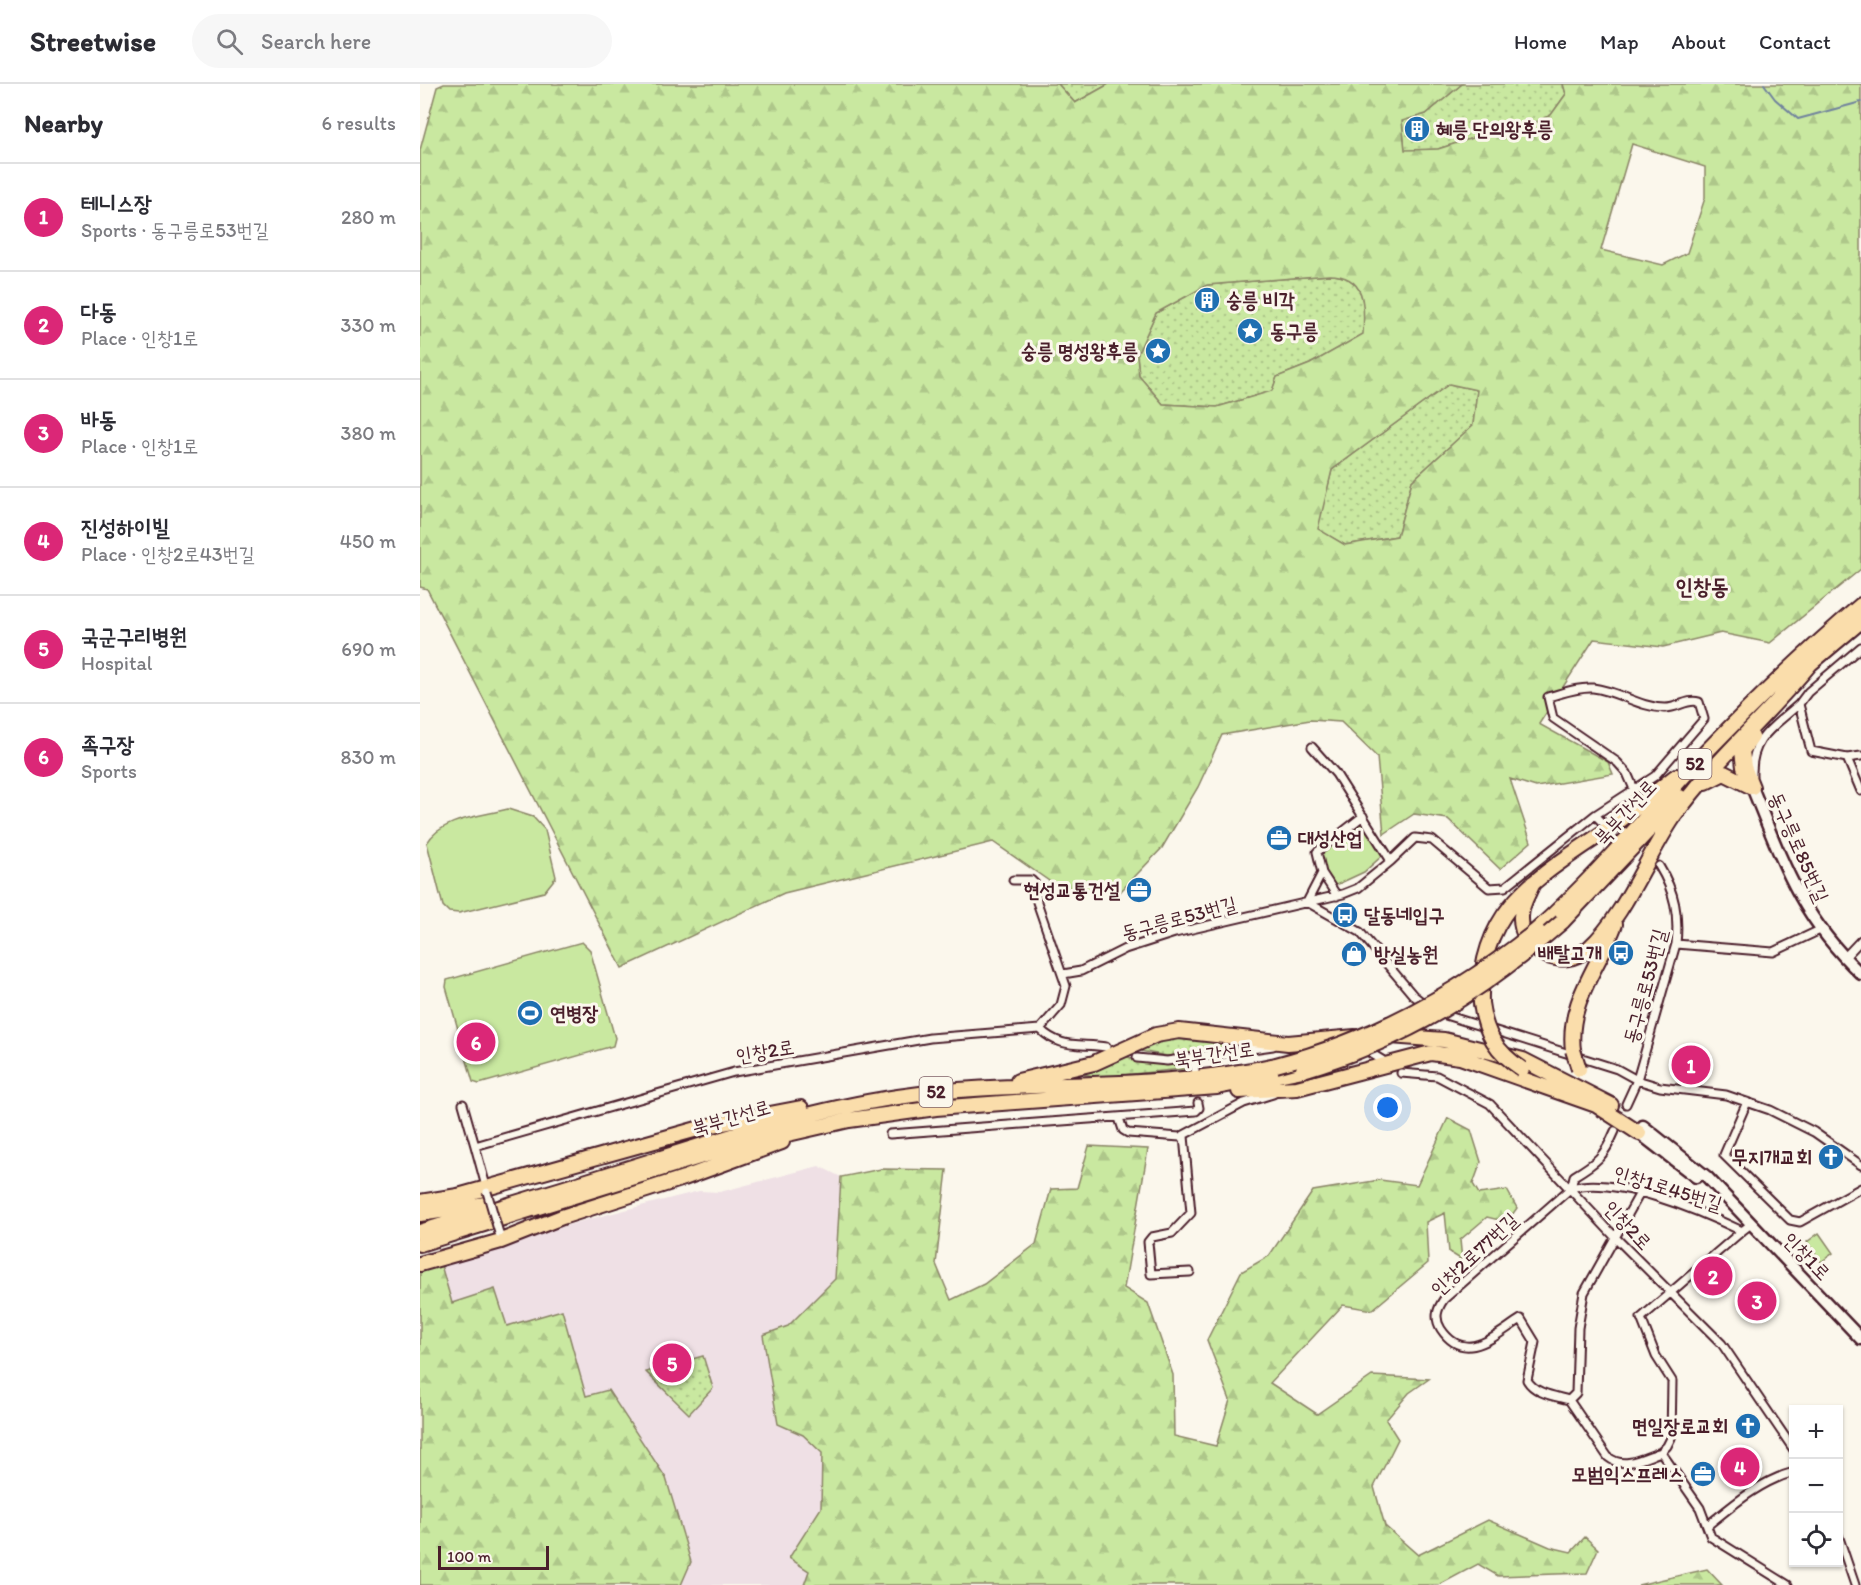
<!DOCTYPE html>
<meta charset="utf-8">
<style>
body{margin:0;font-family:Itim,"Poor Story",sans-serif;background:#f7f7f7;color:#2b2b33}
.controls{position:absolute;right:18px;bottom:18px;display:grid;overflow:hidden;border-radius:0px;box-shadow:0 2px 4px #0004}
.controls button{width:54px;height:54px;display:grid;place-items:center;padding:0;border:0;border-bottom:2px solid #e1e1e2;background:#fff;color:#2b2b33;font:30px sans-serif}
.scale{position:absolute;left:18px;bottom:15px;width:111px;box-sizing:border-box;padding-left:6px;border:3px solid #4a1f2b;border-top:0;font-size:16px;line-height:21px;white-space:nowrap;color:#4a1f2b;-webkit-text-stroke:4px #fbf7ec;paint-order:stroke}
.you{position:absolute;left:968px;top:1024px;width:21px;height:21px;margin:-15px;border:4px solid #fff;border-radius:50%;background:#1a73e8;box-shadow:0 0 0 9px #1a73e833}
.badge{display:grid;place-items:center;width:39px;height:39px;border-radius:50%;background:#db2777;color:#fff;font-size:20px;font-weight:700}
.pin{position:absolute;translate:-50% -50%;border:3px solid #fff;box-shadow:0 2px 6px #0006}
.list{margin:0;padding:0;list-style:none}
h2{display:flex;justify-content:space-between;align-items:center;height:78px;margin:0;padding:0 24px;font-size:26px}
h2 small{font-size:20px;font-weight:400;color:#7c7c81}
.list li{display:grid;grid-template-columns:39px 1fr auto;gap:18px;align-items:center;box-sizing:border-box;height:108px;padding:0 24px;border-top:2px solid #e1e1e2}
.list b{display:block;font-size:22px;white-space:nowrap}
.list p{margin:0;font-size:20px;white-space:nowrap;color:#7c7c81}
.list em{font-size:20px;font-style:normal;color:#7c7c81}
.icon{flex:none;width:33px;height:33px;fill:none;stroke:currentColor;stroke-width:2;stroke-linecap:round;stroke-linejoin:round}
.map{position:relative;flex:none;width:1441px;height:1501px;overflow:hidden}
header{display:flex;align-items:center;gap:36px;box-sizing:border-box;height:84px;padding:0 30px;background:#fff;border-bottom:2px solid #e1e1e2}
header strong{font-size:28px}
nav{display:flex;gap:33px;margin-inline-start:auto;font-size:21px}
.search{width:420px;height:54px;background:#f7f7f7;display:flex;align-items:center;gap:15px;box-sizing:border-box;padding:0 21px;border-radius:33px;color:#7c7c81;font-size:22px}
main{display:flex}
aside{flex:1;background:#fff}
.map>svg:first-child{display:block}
.built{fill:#efe0e5}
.grass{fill:url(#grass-dots);stroke:#8a8466;stroke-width:1.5}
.forest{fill:url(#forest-firs);stroke:#8a8466;stroke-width:1.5;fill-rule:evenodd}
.park{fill:#c9e8a0;stroke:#8a8466;stroke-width:1.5}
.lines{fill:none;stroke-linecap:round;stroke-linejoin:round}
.stream{stroke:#70829d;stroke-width:2}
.street-tunnel{stroke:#d8ccc5;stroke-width:7;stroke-dasharray:7 3.5;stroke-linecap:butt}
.street-casing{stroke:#4a1f2b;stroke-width:11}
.secondary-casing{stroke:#4a1f2b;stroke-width:15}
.highway-casing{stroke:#4a1f2b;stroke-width:18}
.street{stroke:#fbf7ec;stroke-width:7}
.secondary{stroke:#fbf7ec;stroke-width:10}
.highway{stroke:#faddab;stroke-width:14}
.street-bridge-casing{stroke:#4a1f2b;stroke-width:11;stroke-linecap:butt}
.highway-bridge-casing{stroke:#4a1f2b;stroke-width:18;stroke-linecap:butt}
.street-bridge{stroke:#fbf7ec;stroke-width:7}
.highway-bridge{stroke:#faddab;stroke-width:14}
.labels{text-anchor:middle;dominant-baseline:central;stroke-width:6;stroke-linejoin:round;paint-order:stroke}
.shield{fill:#fbf7ec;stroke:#7f6065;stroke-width:1.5}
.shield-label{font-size:18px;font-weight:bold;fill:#4a1f2b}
.poi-label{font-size:20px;font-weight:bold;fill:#4a1f2b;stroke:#fbf7ec;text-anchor:start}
.street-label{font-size:20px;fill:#4a1f2b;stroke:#fbf7ec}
.quarter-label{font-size:22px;font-weight:bold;fill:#4a1f2b;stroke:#fbf7ec}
</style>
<header>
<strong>Streetwise</strong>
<div class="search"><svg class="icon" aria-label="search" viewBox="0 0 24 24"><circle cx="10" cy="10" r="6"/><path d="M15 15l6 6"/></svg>Search here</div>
<nav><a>Home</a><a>Map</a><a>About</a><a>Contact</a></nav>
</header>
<main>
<aside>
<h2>Nearby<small>6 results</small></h2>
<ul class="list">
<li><span class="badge">1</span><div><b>테니스장</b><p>Sports · 동구릉로53번길</p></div><em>280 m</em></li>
<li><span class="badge">2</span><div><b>다동</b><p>Place · 인창1로</p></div><em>330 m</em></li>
<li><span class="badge">3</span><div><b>바동</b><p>Place · 인창1로</p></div><em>380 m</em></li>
<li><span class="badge">4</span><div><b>진성하이빌</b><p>Place · 인창2로43번길</p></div><em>450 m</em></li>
<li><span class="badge">5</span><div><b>국군구리병원</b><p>Hospital</p></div><em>690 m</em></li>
<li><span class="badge">6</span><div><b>족구장</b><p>Sports</p></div><em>830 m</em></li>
</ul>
</aside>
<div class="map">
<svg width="1441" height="1501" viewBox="0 0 1441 1501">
<defs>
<pattern id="grass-dots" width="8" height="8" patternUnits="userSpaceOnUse" patternTransform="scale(1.5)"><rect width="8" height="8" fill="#c9e8a0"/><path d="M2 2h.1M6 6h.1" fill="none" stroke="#aec78a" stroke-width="1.8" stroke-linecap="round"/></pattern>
<pattern id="forest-firs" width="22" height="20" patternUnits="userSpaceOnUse" patternTransform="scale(1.5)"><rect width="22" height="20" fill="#c9e8a0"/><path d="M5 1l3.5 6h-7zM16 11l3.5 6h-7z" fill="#aec78a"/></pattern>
</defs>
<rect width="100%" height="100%" fill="#fbf7ec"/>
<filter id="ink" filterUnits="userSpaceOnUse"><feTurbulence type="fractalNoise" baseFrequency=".0167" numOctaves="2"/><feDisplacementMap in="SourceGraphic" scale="12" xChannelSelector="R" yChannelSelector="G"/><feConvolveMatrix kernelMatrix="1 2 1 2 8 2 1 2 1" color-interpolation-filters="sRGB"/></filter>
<g filter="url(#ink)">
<path class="built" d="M399 1082 421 1093 415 1195 367 1242 358 1340 383 1351 402 1369 401 1424 369 1474 389 1487 384 1501H261L271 1478 166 1312 142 1226 87 1242 32 1219 21 1181 81 1160 162 1137 279 1107 300 1108Z"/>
<path class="grass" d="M638 0H689L655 19Z
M1042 0H1143L1146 10 1131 31 1100 46 1075 47 1018 65 985 67 982 37 1006 30Z
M909 191C946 191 945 221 944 250L890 280 857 293 852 307 797 323 743 320 719 292 717 271 736 229 787 201Z
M1029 300 1057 306 1053 341 992 397 977 452 925 461 897 445 912 386Z
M756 951 831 962 747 972 715 966Z
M703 971 724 979 770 976 772 984 683 993 661 990Z
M283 1272 293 1304 269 1330 226 1288Z"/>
<path class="forest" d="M24 0H638L655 19 689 0H1042L1006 30 982 37 985 66 1018 65 1075 47 1100 46 1131 31 1146 10 1143 0H1441V485L1350 559 1301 549 1243 563 1174 555 1119 640 1188 678 1193 690 1116 703 1090 695 1111 758 1080 785 1028 735 994 730 964 750 957 673 921 638 890 636 802 651 778 703 742 764 700 808H645L573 758 364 809 202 884 7 505 0 503V66L17 3ZM1212 60 1285 83V114L1267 169 1243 181 1181 166ZM909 191C946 191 945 221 943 250L890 280 857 293 852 307 797 323 743 320 719 292 717 271 736 229 787 201ZM1029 300 1057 306 1053 341 992 397 977 452 925 461 898 445 912 386Z
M1028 1034 1051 1046 1061 1078 1053 1100 1059 1110 1087 1106 1097 1124 1087 1138 1067 1133 1040 1156 1042 1176 1029 1168 1025 1129 1006 1138 1008 1179 952 1226 923 1221 850 1299 897 1330 952 1292 1009 1295 989 1309 966 1336 978 1355 954 1403 965 1442 998 1471 1068 1436 1130 1463 1151 1468 1165 1453 1178 1465 1167 1489 1078 1492 1058 1480 1019 1501H384L389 1487 369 1474 401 1424 402 1369 383 1351 358 1340 343 1251 368 1242 415 1195 421 1093 461 1085 527 1086 516 1180 531 1216 564 1200 616 1160 631 1105 657 1104 669 1062 728 1065 704 1204 728 1219 753 1291 754 1352 796 1362 810 1316 787 1256 821 1188 849 1172 893 1107 960 1096 997 1101Z
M21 1181 32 1219 75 1205 87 1242 142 1226 166 1312 188 1306 246 1394 271 1478 261 1501H0V1188Z
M1287 1485 1302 1501H1218Z"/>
<path class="park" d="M88 725 113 733 125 746 136 793 124 808 39 829 29 828 23 822 7 759C21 734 62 732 88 725Z
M943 737 964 770 944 788 914 802 899 775 900 770Z
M162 858 170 866 195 954 193 962 59 1000 53 998 26 903 27 896Z
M1265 962 1287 969 1278 1000 1256 993Z
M1399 1149 1413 1169 1401 1178 1387 1158Z"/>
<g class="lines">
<path class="stream" d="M1344 0 1355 15 1378 35 1441 18"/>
<path class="street-tunnel" d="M1189 744 1230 775"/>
<g class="street-casing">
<path id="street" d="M1441 563 1388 608 1379 620 1391 667 1427 674 1441 707
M892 663 916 690 971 777 995 754 1012 756 1069 804 1085 803 1175 731 1182 738
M1427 674 1441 672
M1332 691C1331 653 1353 644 1379 620
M1175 731 1235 692 1284 635 1279 618C1267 614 1257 625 1244 624 1219 623 1198 607 1173 604 1158 603 1143 609 1128 613L1133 634 1197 678 1207 689 1214 705
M943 732 897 768 902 789 887 818 940 848 993 911 1007 922
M902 789 917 812
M593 796H611L615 800 617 818 646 902 641 921 620 945
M1256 860 1353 868 1400 846
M1424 874 1441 856
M643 890 661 887 705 865 755 849 923 810 938 804 971 777
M1019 929 1197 985 1217 996 1240 1003 1306 1011 1350 1026 1394 1048 1441 1081
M944 965 962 976
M717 974 747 977 853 962
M773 974 775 985
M981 989 1017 992 1070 1020 1195 1153 1302 1260 1374 1366
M1327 1018 1304 1071 1370 1136 1380 1138 1441 1104
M43 1020 55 1062
M1206 1020 1217 996 1256 860C1259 831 1255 808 1239 782
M699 1034 703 1046 708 1049 760 1053 824 1019 853 1010
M470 1050 776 1027 779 1024 778 1019
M764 1052 771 1129 752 1149 732 1153 728 1158 731 1190 770 1188
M1151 1104 1154 1092C1177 1078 1184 1073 1195 1047
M67 1106 55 1062 314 988 510 954 620 945C640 965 659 959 686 963
M1149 1316C1135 1312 1115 1310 1107 1296L1115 1258 1101 1235C1074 1252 1045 1281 1021 1245 1014 1234 1017 1225 1024 1215L1151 1104C1196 1091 1280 1127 1322 1147L1331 1140
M1149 1316 1188 1373C1204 1386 1223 1374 1241 1368L1280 1424 1291 1453 1368 1501
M1149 1316 1156 1309 1158 1244 1164 1209 1220 1109
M1241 1368 1247 1362 1251 1354 1252 1297 1236 1272 1221 1234 1322 1147
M1287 1442C1314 1420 1340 1397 1374 1388
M1418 1451 1435 1501"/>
</g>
<g class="secondary-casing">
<path id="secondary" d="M1332 703C1363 779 1380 832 1441 890
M1223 1042 1287 1093 1441 1255
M1219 1049 1276 1093"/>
</g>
<g class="highway-casing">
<path id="highway" d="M1384 585 1441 537
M1332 653 1322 667 1324 683 1332 703
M1286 698 1304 689 1332 703
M1113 799C1109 809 1101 820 1101 833 1100 868 1142 888 1169 864 1204 833 1226 774 1253 734 1293 678 1346 633 1390 580
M1142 838 1260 713
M1117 846C1177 791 1230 728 1286 668 1335 617 1387 567 1441 521
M1061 919C1058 824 1119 793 1187 746 1211 729 1233 710 1256 692
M970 952 1024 956 1103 976 1191 1021
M1153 966C1147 918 1179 883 1195 840
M598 997 674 979 736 951 759 947 868 959 935 953
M819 1007 877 1004 1011 969 1040 973 1176 1021
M1176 1021 1219 1049
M0 1118 38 1112 288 1042 381 1024
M0 1130 66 1120
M0 1148C79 1124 159 1100 238 1075 317 1050 396 1025 478 1013 604 994 732 1009 856 981
M0 1160 311 1063 429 1036 516 1024 797 1003 883 986
M0 1180 81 1157 142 1133 264 1094 362 1058"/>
</g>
<use href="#street" class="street"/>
<use href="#secondary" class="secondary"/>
<use href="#highway" class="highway"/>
<g class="street-bridge-casing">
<path id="street-bridge" d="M67 1108 79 1149"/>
</g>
<g class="highway-bridge-casing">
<path id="highway-bridge" d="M1061 919C1065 949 1076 968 1102 985
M1153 966 1159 985
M856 981C953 956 1039 909 1117 846
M883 986C988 955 1060 909 1142 838"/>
</g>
<use href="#street-bridge" class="street-bridge"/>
<use href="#highway-bridge" class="highway-bridge"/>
</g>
</g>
<defs>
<g id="building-disc" transform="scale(1.35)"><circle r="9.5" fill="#1f6fb2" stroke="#fbf7ec"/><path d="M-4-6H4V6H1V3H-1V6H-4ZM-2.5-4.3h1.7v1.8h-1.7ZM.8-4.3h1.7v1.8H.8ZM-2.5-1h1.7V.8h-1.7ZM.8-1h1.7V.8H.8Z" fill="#fff"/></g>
<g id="sight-disc" transform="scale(1.35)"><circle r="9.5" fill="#1f6fb2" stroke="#fbf7ec"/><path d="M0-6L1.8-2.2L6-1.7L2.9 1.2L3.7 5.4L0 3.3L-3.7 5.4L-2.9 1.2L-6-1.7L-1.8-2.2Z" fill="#fff"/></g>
<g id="office-disc" transform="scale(1.35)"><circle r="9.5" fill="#1f6fb2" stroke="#fbf7ec"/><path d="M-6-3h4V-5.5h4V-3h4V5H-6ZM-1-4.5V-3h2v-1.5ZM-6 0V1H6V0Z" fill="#fff"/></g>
<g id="bus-disc" transform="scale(1.35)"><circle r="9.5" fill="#1f6fb2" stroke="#fbf7ec"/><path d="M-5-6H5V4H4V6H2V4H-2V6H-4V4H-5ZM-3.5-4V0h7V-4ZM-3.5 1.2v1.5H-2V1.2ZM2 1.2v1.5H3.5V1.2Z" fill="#fff"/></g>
<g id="shop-disc" transform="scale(1.35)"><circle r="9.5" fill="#1f6fb2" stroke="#fbf7ec"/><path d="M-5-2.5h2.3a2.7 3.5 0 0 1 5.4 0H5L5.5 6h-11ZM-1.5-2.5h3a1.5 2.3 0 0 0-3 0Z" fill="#fff"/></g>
<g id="stadium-disc" transform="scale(1.35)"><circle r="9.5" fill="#1f6fb2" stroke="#fbf7ec"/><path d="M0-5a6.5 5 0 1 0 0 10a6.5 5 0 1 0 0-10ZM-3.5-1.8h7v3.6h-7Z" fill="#fff"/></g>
<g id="church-disc" transform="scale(1.35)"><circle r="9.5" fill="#1f6fb2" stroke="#fbf7ec"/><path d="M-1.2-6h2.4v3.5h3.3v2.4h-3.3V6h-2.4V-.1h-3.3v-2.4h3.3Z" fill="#fff"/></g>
</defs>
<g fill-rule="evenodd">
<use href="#building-disc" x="997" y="45"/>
<use href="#building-disc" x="787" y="216"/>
<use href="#sight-disc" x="830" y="247"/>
<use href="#sight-disc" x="738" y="267"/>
<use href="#office-disc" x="859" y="754"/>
<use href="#office-disc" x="719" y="806"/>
<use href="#bus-disc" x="925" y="831"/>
<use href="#bus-disc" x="1201" y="869"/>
<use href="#shop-disc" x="934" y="870"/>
<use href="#stadium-disc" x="110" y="929"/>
<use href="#church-disc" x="1411" y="1073"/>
<use href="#church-disc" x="1328" y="1342"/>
<use href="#office-disc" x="1283" y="1390"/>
</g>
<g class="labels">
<g class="shield">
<rect x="1258.5" y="665" width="33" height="30" rx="4.5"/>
<rect x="499.5" y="993" width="33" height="30" rx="4.5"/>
</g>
<g class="shield-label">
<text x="1275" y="680">52</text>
<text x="516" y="1008">52</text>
</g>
<g class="poi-label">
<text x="1016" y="45">혜릉 단의왕후릉</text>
<text x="806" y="216">숭릉 비각</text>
<text x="850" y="247">동구릉</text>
<text x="718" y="267" text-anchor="end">숭릉 명성왕후릉</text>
<text x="878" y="754">대성산업</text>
<text x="700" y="806" text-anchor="end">현성교통건설</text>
<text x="944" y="831">달동네입구</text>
<text x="1182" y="869" text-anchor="end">배탈고개</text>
<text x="954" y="870">방실농원</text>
<text x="130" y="929">연병장</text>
<text x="1392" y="1073" text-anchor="end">무지개교회</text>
<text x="1308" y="1342" text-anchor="end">면일장로교회</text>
<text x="1264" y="1390" text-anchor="end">모범익스프레스</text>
</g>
<g class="street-label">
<text transform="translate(1205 728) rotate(-47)">북부간선로</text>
<text transform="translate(1379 763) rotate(66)">동구릉로85번길</text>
<text transform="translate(759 834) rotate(-15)">동구릉로53번길</text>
<text transform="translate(1225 902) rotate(-75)">동구릉로53번길</text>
<text transform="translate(345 967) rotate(-9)">인창2로</text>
<text transform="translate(794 970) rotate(-8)">북부간선로</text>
<text transform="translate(311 1033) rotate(-16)">북부간선로</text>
<text transform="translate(1248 1104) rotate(17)">인창1로45번길</text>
<text transform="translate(1208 1141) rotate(47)">인창2로</text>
<text transform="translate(1054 1170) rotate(-43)">인창2로77번길</text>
<text transform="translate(1387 1172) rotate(46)">인창1로</text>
</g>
<g class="quarter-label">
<text x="1282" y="502">인창동</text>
</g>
</g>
</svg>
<div class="controls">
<button>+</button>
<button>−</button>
<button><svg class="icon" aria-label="locate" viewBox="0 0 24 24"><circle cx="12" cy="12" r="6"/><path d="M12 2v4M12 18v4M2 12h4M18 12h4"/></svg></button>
</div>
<div class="scale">100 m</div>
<div class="you"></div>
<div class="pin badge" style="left:1271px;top:981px">1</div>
<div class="pin badge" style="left:1293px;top:1192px">2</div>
<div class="pin badge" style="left:1337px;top:1217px">3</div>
<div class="pin badge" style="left:1320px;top:1383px">4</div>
<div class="pin badge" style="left:252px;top:1279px">5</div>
<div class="pin badge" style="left:56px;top:958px">6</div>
</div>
</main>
